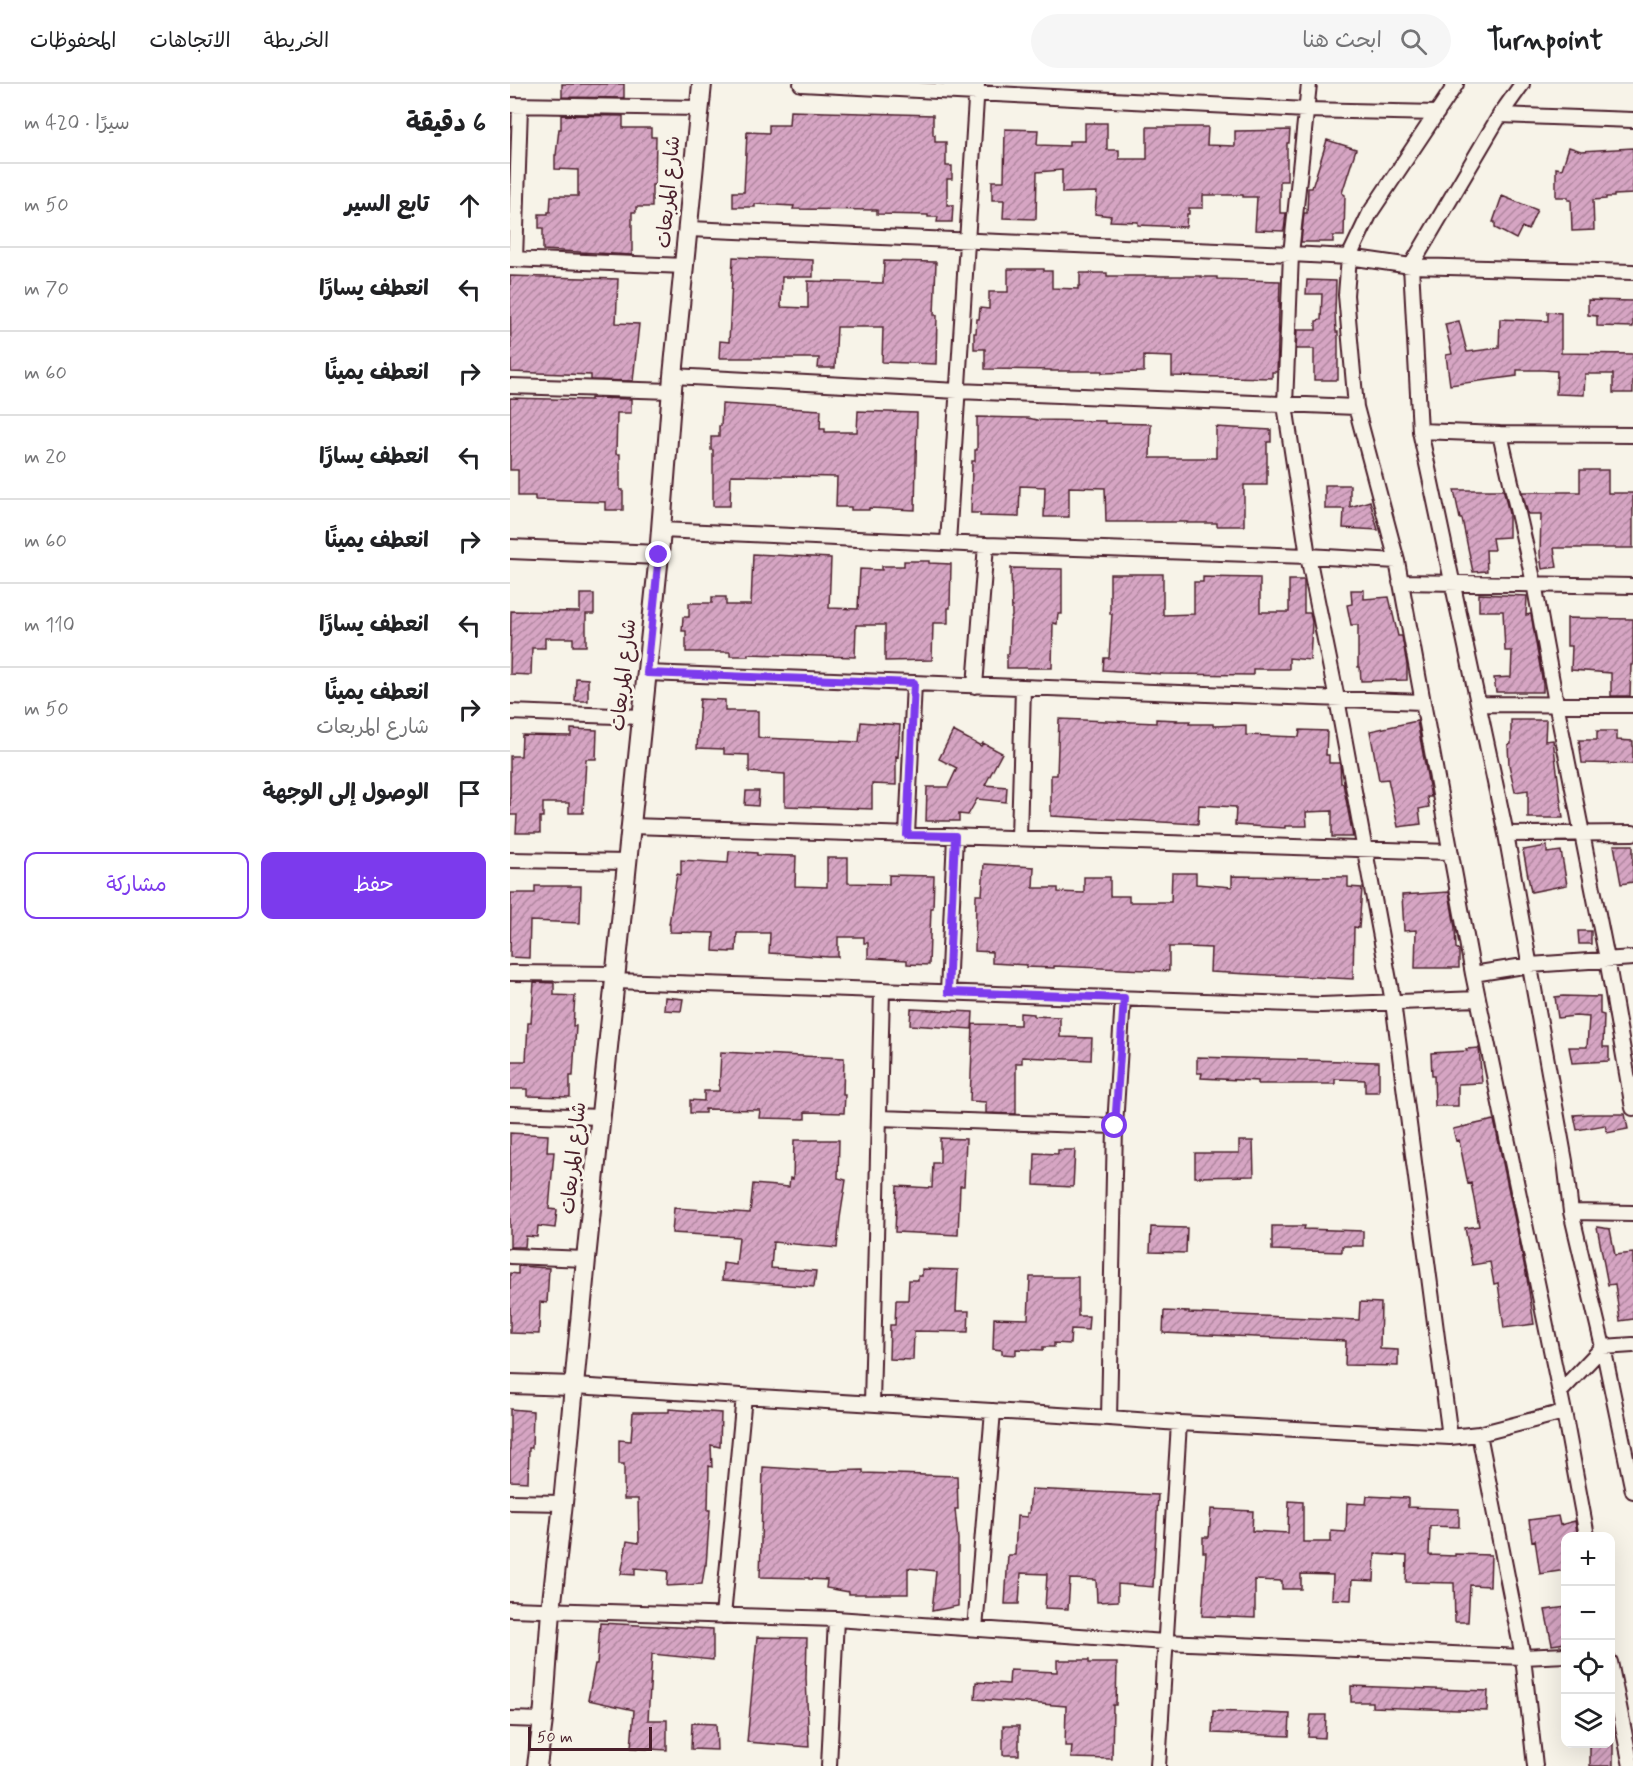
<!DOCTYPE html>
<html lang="ar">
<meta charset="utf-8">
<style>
body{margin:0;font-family:Mynerve,"Playpen Sans Arabic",sans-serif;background:#f6f6f6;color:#202124;direction:rtl}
.controls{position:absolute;right:18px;bottom:18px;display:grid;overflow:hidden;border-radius:12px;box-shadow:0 6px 24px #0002}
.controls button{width:54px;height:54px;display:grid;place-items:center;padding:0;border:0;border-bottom:2px solid #e0e0e0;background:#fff;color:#202124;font:30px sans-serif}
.scale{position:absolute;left:18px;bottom:15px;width:124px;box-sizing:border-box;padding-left:6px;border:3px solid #4a1f2b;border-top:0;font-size:16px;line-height:21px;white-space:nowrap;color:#4a1f2b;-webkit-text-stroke:4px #f7f3e8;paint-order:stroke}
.stop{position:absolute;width:18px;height:18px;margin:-14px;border:4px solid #7c3aed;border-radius:50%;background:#fff}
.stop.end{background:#7c3aed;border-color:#fff;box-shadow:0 2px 6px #0008}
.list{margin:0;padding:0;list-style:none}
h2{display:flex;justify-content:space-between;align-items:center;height:78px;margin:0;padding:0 24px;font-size:26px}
h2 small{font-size:20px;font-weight:400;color:#757577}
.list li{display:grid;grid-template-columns:39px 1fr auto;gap:18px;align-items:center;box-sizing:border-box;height:84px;padding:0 24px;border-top:2px solid #e0e0e0}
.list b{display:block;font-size:22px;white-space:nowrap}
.list p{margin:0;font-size:20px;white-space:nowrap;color:#757577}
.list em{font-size:20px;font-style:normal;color:#757577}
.actions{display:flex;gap:12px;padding:18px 24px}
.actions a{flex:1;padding:14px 0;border:2px solid #7c3aed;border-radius:12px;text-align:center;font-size:21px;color:#7c3aed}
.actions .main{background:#7c3aed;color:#fff}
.icon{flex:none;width:33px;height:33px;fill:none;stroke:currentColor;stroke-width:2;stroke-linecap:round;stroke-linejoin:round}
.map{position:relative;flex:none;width:1123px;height:1682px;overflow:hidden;direction:ltr}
header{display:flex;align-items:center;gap:36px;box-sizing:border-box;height:84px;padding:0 30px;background:#fff;border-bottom:2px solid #e0e0e0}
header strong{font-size:28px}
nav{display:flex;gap:33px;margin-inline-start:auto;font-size:21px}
.search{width:420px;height:54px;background:#f6f6f6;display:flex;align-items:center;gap:15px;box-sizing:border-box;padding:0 21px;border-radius:33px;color:#757577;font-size:22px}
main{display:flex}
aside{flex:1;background:#fff}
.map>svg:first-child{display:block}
.building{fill:url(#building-hatch);stroke:#4a1f2b;stroke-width:1.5}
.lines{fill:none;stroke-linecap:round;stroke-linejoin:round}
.street-casing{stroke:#4a1f2b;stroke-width:18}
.secondary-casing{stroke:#4a1f2b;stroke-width:22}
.street{stroke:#f7f3e8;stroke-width:14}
.secondary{stroke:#f7f3e8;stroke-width:18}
.route{stroke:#7c3aed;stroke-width:8}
.labels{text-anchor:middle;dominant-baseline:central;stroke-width:6;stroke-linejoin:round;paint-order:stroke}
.street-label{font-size:20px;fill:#4a1f2b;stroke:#f7f3e8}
</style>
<header>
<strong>Turnpoint</strong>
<div class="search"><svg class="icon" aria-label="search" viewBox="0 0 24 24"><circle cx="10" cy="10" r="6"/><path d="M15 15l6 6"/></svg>ابحث هنا</div>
<nav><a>الخريطة</a><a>الاتجاهات</a><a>المحفوظات</a></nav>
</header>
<main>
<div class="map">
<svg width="1123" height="1682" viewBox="0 0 1123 1682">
<defs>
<pattern id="building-hatch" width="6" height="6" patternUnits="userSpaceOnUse" patternTransform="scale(1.5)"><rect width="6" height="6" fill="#d6a5c3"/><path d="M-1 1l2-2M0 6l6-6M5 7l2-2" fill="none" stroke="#b0869f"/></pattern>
</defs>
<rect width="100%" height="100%" fill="#f7f3e8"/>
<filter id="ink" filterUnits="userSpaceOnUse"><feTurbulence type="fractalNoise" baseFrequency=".0167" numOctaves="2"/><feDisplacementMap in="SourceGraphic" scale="12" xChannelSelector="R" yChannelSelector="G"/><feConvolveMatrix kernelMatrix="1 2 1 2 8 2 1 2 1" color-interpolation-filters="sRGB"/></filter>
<g filter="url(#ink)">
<path class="building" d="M52 0H114V14L52 13Z
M280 27 423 31V51H425V58H436V82H442V95H437V121H443L442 138H427L428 133H418V131L367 130V126L283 125 284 122 245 120V123H223V108H234L237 48 259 49V41H279Z
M51 31 113 32V44H141V53H146L145 101H142V123H126V128H122V171L33 166V144H29V130H38V128H40L41 112H68V86L45 85V71H46L49 45H51Z
M575 39H597V66H609V75H637V43H698L697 61 725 62V47L780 46 779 59H777V97H770V129H776L774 147 745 146 747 113H733V111H693V124H679V130H677L676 143 628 141V138L600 137 601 132 585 130 587 108 552 109V86L527 88 526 135 493 134 494 116H482V97H494L495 45 528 46 527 61 559 62V57H575Z
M817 56 846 65 832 109 835 111 834 152H823V158H791L794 129H797L798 104H802Z
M1059 63 1071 67 1123 64V110L1104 111V113H1096V115L1083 116 1084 146 1062 147 1061 116H1058V113H1046V84L1052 85Z
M992 112 1027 126 1018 146 1012 143 1006 155 985 144V138H983Z
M223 173 303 176V193H272L271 223 298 224V197L373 199 374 177 426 178 424 231H427L426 280 372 278 373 243H327L325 284H308L309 274H209L210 257 219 258Z
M498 185H534V187H542V204L568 205V202H570V189H597V192H691V193H707V195L770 197 767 288H762V294L662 292V273L634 272V288L592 289V287H541V286L475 285V265H464V249H466L467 235H469L470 224 479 225V208H498Z
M0 192 108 195 106 239 129 240 123 297 81 296V291L1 288Z
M797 196 826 197 825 228 826 248H828V296H804V265H786L787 246H806V237L811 236 812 210H796Z
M1078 216 1123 217V243L1087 242V232L1078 231Z
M1038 228 1051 229V269L1123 270V309H1103V290H1075L1074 311 1046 310 1047 287 1033 286H1007V292L940 301 936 271 942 270 935 240 949 237 957 268 989 264 990 235 1038 237Z
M0 314 81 316V314L121 315V329H107L106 370H110V406H113V426H95V418L25 416V412H8V386H0Z
M212 320 311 326 310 345H315V348H347L348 327 407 329 405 426 359 424V426H341V423H326L327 393 221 391 220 422H203V366H201V353H209V342H211Z
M467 333 518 334 527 336 595 337V339L641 340 640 374H706V343L761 346V358H757V401H734V442H707V439H677V438H596L595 404 559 403V433H534L535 403 510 402 509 433 470 432V429H461L462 377H465V366H467Z
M1070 386H1098V409H1123V464H1044L1047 483 1032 485 1030 471 1031 430H1018L1012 408H1070Z
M815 401H840V423L860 417 868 446 833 444 834 425H815Z
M944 406H993L994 408 999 430V453L982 454 984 466H976L977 487 963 488 952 435H950Z
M243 470 321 474 319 524 348 525 350 485 372 486V482H394V477H419V479L441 480 440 524H438V539H423L422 576 375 577V541H346L345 573 238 570V572H220V568H176V547H172L173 533H179V519H202V513H216V521H241Z
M501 484 552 485V530H548L547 540 543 539 542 584H497V570H499L500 538 502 532Z
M600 490H653V531L684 530V498H693V493L750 494V528H779V496H794V529H800L802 538 800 576 779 574V585H743V591L653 590 593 586 594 574H599L602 530H600Z
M841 506H854V515L879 513 888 552H892L897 581V596L851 597 850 583H848V541H841L837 521 842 520Z
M70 510H84V530H76V562H63V554H35V564H22L21 591 0 590 1 527 70 528Z
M969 510 1017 512 1016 531 1021 530 1033 600V608H986L984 594 1001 593 1002 567H995L993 527H969Z
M1057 534 1123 535V581H1121L1120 612H1101V589L1061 586 1062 562H1057Z
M66 594 78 595V617H65Z
M190 615 215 616V627H248V653L252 654 349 658 351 638 390 641 388 673 386 672V701L362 700V725L275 722V690L239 688V671L214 670V665L187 664Z
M549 635 646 639V635L667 636 666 637H680L679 640H703V642L736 641V651L789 653 790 646 817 647 816 671H819V679H830L831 699H833L843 753H822V727L796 728 797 742H775V744L725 741 726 723 689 721 688 740 541 732V691H547Z
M1001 636H1036L1035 657 1043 656 1053 734H1018V706L1005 708 999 681 998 661 1001 660Z
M907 637 921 713H917L919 723 909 725 911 740 888 743 878 695 869 696 860 647Z
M61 645 87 646 86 675H76L73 729H59V719H33V733H30V749H6L7 731H0V672H11L12 651 61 652Z
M443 647 471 662 473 659 492 669 475 701 497 703 496 718 467 715 458 731 449 730V737H416L417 703H438L447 684 429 675Z
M1087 647H1107V656L1123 657V680L1072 679 1069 656H1087Z
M236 707H249L248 722 235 721Z
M1104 761H1123V798L1111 800Z
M1037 762V769L1051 767 1057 801 1021 808 1013 766Z
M219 767 247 769V771L286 772 285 802 317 803V774H338V799L379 800V791L424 792 423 824H421L419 881 397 880V876L358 874V859H354V853H328V873H319L259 869 260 849H227L226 867H220V868L203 867 204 849 160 848V840H159L167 790 171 791V776L218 779Z
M474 780 524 783 523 804H548V808L574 809V793H600V812H619V818H661L662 789H686V800L722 803V792L838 793V803L852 804 849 844 844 843 843 895 700 888 701 864 677 863H659V887L544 882V884L516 883 517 881 482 879V868L465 867 466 811H472Z
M25 802H71L70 839 20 837 19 874 0 873 1 809H25Z
M939 808 945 844 946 864 949 866V884H905L906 846 894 847 892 811Z
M1068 847H1081V860H1069Z
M24 898 44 899V911L65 912 63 942H66L63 992H60V1013L17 1012V1005H0V977H16L18 939H21Z
M1053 912 1090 913V930L1094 931 1093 963H1099V977L1062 979 1059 963H1077L1079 933 1065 932 1048 934 1045 913Z
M155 913 173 915 171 927 154 926Z
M401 925 463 928 462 945 400 941Z
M510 929 524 930V932L550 933V953L582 954 581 976 512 973V979H506V1030L476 1029V1018L460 1017 463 940 510 941Z
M969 964 972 999 948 1000V1022H925L924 992H922L921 969 957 967 956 965Z
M211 968 334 974 333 1011H335L334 1029 295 1028V1035L249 1034 250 1026 195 1025V1029H180V1016L194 1017V1007H209Z
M687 973 869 978V1008H855V996L825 995V1000H748V997L691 994 692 989H687Z
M1078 1030H1115L1118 1045 1097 1049 1095 1041 1067 1046 1064 1031Z
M984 1036 1017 1194 1024 1240 994 1244 988 1199 984 1200 980 1178 962 1181 955 1144 969 1142 961 1099 958 1100 949 1056 946 1057 943 1045Z
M0 1049 38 1051 37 1068H44L39 1125 47 1126 45 1144 28 1142 27 1153 16 1152 15 1163H0Z
M430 1054 456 1055 454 1102H450L448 1151 385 1148 387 1102 422 1104 423 1079H430Z
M284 1056H329L328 1094 336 1096 330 1134 327 1164 263 1158 261 1184 306 1187 304 1203 212 1196 213 1179 226 1181 229 1153 162 1149 164 1124 240 1129 243 1100 279 1103 280 1094 283 1095Z
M729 1057H743L744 1092 685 1093V1069H729Z
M548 1066H565L563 1103 524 1101 525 1069 548 1070Z
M762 1142H795L794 1145 853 1147V1162H832V1168L762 1166Z
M641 1143 677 1144 676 1169 640 1168Z
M1087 1143 1100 1145 1105 1171 1123 1169V1235L1110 1237 1105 1200 1098 1201Z
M8 1182 39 1184 37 1219 30 1218 29 1250 0 1249V1189L8 1190Z
M412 1185 448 1186 446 1227H459L458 1248 404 1247 403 1276 379 1275 380 1241H385L386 1216H398L399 1196H408V1192H412Z
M520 1193H568V1232H579L578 1246 561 1245 560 1260 544 1259V1263H533V1266L506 1265V1271L492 1270V1266L483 1265 484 1234 518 1235Z
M850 1218 871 1219 870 1265 888 1266V1282L835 1281 836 1257 653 1249 654 1227 679 1228V1229L849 1236Z
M0 1325 23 1327 22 1364H19L18 1398 0 1397Z
M159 1325 211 1329 210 1363 201 1361 202 1383 199 1382 198 1426H200L196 1481H195L192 1500 157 1502 158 1487 125 1484V1491L111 1490 117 1457 129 1459 128 1415H114V1380H109V1356L121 1357 123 1328H159Z
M253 1383 317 1387 353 1386V1389L447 1392 448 1425H445L448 1455V1522L422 1527 426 1487 398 1484V1510H339V1508L316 1504 317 1496 299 1495V1494L250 1493Z
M521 1405 648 1411 643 1503 608 1500V1517L587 1518 586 1496 560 1495 558 1525 535 1524 537 1490 511 1489 509 1520H495L498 1471H505L507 1432 517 1433V1429H519Z
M857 1412 898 1414V1423L949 1425V1443L920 1442 919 1471 945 1472V1470L981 1471 980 1502 960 1501 958 1538H945L944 1499 896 1498 897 1472 865 1470 864 1497 842 1496 841 1516 822 1515 823 1491 791 1490V1505H772V1497L745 1496V1534L692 1532 696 1468H693V1453H699L701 1425 743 1427 742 1447 778 1449 779 1417 793 1418V1458H821V1447L836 1448 837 1419 856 1420Z
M1048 1432 1050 1441 1065 1437 1068 1452H1056V1486L1030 1490 1025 1456 1022 1457 1019 1436Z
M1056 1523V1559L1042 1561 1035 1526Z
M90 1539 203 1545V1576L142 1570 138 1636H157V1666L121 1664 124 1626 78 1616 85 1580H87Z
M247 1553 297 1554 296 1594 299 1663 237 1658Z
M547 1576H579V1579H607L606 1621H603L602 1675 561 1674 562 1662H555L556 1622 465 1615 466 1598 499 1600 500 1586 547 1588Z
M841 1602 978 1607 977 1627 862 1623V1618H841Z
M703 1627 780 1630 779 1652 702 1649Z
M801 1631H816L815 1654 798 1653Z
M182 1639 206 1640 207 1666 181 1665Z
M493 1642H509V1671H493Z
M1080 1659H1103V1682H1080Z"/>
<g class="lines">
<g class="street-casing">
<path id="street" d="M291 0 796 26 927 29
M799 0 781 170 775 321 798 472 827 615 883 918 940 1353
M946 0 860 129 839 173 836 211 846 323 887 477 963 890 1054 1328 1077 1452
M1012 0 990 31 901 182 910 347 996 750 1055 1077 1061 1128 1093 1263 1123 1407
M0 21 190 24
M990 31 1123 36
M179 145 781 170 839 173 901 182 1123 188
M0 175 175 182
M5 175 10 22
M163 292 448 307 846 323
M0 302 162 307
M910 347 990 350 1123 351
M990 350 1024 499 1046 619 1097 875 1123 1024
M151 446 476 461 798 472 887 477
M438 459 467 0
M890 498 1123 502
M137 589 912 618
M465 602 476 461
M969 620 1123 621
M0 628 132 633
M121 742 940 768
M996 750 1123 749
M397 751 404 599
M509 754 513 603
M0 776 118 778
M0 889 107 890
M963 890 1020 881 1123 874
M105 897 811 921 968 915
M438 908 445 752
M0 1030 91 1033
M369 1034 605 1042
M1061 1128 1123 1129
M0 1172 76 1175
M64 1302 599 1334 669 1339 940 1353 969 1350 1054 1328
M1050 1308 1093 1263 1123 1261
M362 1320 372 906
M599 1334 605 1042 613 914
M969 1350 1013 1573 1025 1682
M0 1418 53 1419
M0 1525 326 1535 655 1558 1013 1573 1056 1571
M213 1532 234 1312
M465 1545 483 1327
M1100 1578 1121 1682
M0 1635 33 1636
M319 1682 326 1535
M648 1682 669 1339"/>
</g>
<g class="secondary-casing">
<path id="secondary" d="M0 465 149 471
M0 1300 64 1302
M27 1682 33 1636 41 1527 53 1419 76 1175 149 471 163 292 192 0"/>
</g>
<use href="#street" class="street"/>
<use href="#secondary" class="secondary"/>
</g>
</g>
<g class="lines" filter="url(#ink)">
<path class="route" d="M149 471 137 589 404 599 397 751 445 752 438 908 614 914 605 1042"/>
</g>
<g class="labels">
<g class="street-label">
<text transform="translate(159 108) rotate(-85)">شارع المربعات</text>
<text transform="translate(114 591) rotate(-84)">شارع المربعات</text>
<text transform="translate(64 1074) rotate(-84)">شارع المربعات</text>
</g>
</g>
</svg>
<div class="controls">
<button>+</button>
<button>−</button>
<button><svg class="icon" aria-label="locate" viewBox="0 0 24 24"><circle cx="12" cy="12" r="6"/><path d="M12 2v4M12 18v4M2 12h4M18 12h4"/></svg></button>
<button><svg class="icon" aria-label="layers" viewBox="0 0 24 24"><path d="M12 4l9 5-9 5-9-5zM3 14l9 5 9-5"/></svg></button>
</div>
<div class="scale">50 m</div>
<div class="stop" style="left:605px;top:1042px"></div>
<div class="stop end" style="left:149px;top:471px"></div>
</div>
<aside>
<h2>6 دقيقة<small>سيرًا · 420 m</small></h2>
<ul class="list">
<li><svg class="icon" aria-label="ahead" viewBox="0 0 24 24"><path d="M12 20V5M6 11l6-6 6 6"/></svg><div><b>تابع السير</b></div><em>50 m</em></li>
<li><svg class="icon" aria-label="left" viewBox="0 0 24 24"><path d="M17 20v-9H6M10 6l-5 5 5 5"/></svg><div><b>انعطف يسارًا</b></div><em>70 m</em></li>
<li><svg class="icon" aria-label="right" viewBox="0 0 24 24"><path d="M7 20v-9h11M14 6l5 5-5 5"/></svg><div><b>انعطف يمينًا</b></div><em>60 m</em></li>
<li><svg class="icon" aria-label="left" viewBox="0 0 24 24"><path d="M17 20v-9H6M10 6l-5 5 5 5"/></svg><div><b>انعطف يسارًا</b></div><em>20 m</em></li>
<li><svg class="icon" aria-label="right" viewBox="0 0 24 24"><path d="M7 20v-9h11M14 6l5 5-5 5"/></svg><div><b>انعطف يمينًا</b></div><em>60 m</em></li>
<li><svg class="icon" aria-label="left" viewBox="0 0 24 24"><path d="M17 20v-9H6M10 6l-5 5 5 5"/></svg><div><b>انعطف يسارًا</b></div><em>110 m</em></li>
<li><svg class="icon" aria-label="right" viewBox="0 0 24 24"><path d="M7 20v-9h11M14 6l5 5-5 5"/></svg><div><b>انعطف يمينًا</b><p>شارع المربعات</p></div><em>50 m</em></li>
<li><svg class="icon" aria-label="arrive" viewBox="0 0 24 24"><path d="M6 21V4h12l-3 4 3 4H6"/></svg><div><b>الوصول إلى الوجهة</b></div></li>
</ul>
<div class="actions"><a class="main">حفظ</a><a>مشاركة</a></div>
</aside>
</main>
